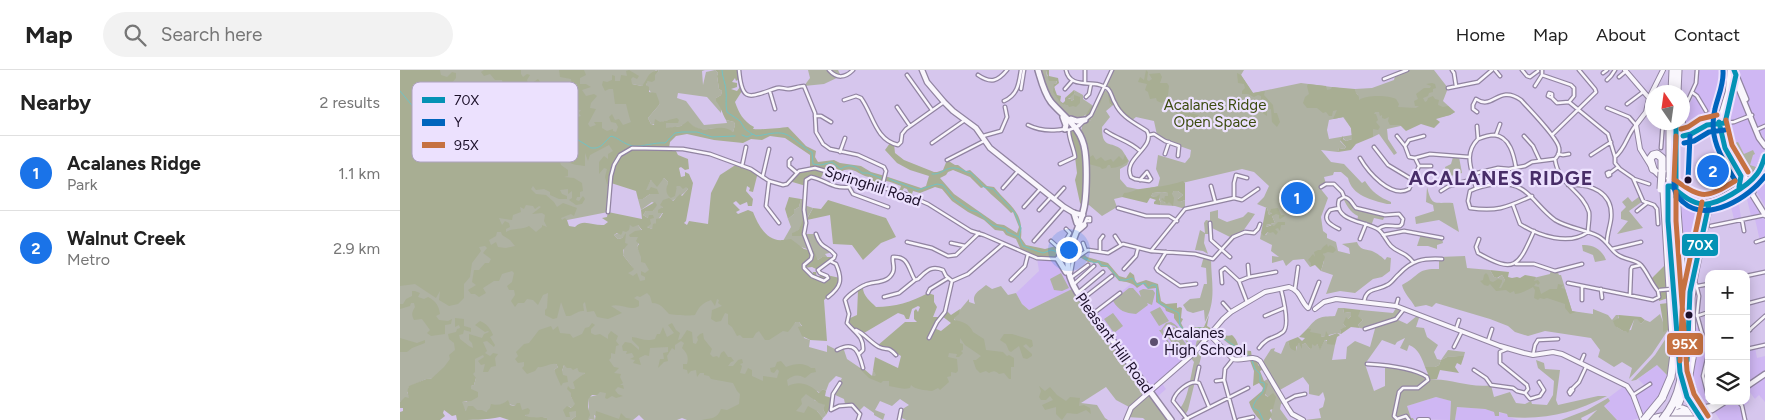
<!DOCTYPE html>
<meta charset="utf-8">
<style>
body{margin:0;font-family:Figtree,sans-serif;background:#f2f2f2;color:#222}
.controls{position:absolute;right:15px;bottom:15px;display:grid;overflow:hidden;border-radius:10px;box-shadow:0 2px 12px #0003}
.controls button{width:45px;height:45px;display:grid;place-items:center;padding:0;border:0;border-bottom:1px solid #e0e0e0;background:#fff;color:#222;font:25px sans-serif}
.compass{position:absolute;left:1245px;top:15px;width:45px;height:45px;border-radius:50%;background:#fff;box-shadow:0 2px 12px #0003;rotate:347deg}
.you{position:absolute;left:668px;top:179px;width:18px;height:18px;margin:-12px;border:4px solid #fff;border-radius:50%;background:#1a73e8;box-shadow:0 0 0 8px #1a73e833}
.badge{display:grid;place-items:center;width:32px;height:32px;border-radius:50%;background:#1a73e8;color:#fff;font-size:16px;font-weight:700}
.pin{position:absolute;translate:-50% -50%;border:2px solid #fff;box-shadow:0 1px 5px #0006}
.list{margin:0;padding:0;list-style:none}
h2{display:flex;justify-content:space-between;align-items:center;height:65px;margin:0;padding:0 20px;font-size:21px}
h2 small{font-size:16px;font-weight:400;color:#767676}
.list li{display:grid;grid-template-columns:32px 1fr auto;gap:15px;align-items:center;box-sizing:border-box;height:75px;padding:0 20px;border-top:1px solid #e0e0e0}
.list b{display:block;font-size:19px;white-space:nowrap}
.list p{margin:0;font-size:16px;white-space:nowrap;color:#767676}
.list em{font-size:16px;font-style:normal;color:#767676}
.icon{flex:none;width:28px;height:28px;fill:none;stroke:currentColor;stroke-width:2;stroke-linecap:round;stroke-linejoin:round}
.map{position:relative;flex:none;width:1365px;height:350px;overflow:hidden}
header{display:flex;align-items:center;gap:30px;box-sizing:border-box;height:70px;padding:0 25px;background:#fff;border-bottom:1px solid #e0e0e0}
header strong{font-size:24px}
nav{display:flex;gap:28px;margin-inline-start:auto;font-size:18px}
.search{width:350px;height:45px;background:#f2f2f2;display:flex;align-items:center;gap:12px;box-sizing:border-box;padding:0 18px;border-radius:28px;color:#767676;font-size:19px}
main{display:flex}
aside{flex:1;background:#fff}
.map>svg:first-child{display:block}
.built{fill:#cfb7f3}
.green{fill:#afb2a3;fill-rule:evenodd}
.forest{fill:#a8ae93;fill-rule:evenodd}
.lines{fill:none;stroke-linecap:round;stroke-linejoin:round}
.stream{stroke:#72c2c3;stroke-width:1}
.minor-casing{stroke:#9184a1;stroke-width:5}
.tertiary-casing{stroke:#9184a1;stroke-width:6}
.secondary-casing{stroke:#9184a1;stroke-width:7}
.primary-casing{stroke:#9184a1;stroke-width:8}
.trunk-casing{stroke:#9184a1;stroke-width:8}
.motorway-casing{stroke:#9184a1;stroke-width:9}
.minor{stroke:#f9f6fc;stroke-width:2.5}
.tertiary{stroke:#f9f6fc;stroke-width:4}
.secondary{stroke:#f9f6fc;stroke-width:4.5}
.primary{stroke:#f9f6fc;stroke-width:5}
.trunk{stroke:#f9f6fc;stroke-width:5.5}
.motorway{stroke:#f9f6fc;stroke-width:7}
.minor-bridge-casing{stroke:#9184a1;stroke-width:5;stroke-linecap:butt}
.motorway-bridge-casing{stroke:#9184a1;stroke-width:9;stroke-linecap:butt}
.minor-bridge{stroke:#f9f6fc;stroke-width:2.5}
.motorway-bridge{stroke:#f9f6fc;stroke-width:7}
.bus-1-casing{stroke:#ece1fe;stroke-width:9}
.bus-2-casing{stroke:#ece1fe;stroke-width:9}
.bus-3-casing{stroke:#ece1fe;stroke-width:9}
.bus-1{stroke:#0492b5;stroke-width:5}
.bus-2{stroke:#0065bd;stroke-width:5}
.bus-3{stroke:#c67141;stroke-width:5}
.bus-dot{fill:#1b0f29;stroke:#ece1fe;stroke-width:2}
.poi-dot{fill:#5c4f6e;stroke:#ece1fe;stroke-width:2}
.labels{text-anchor:middle;dominant-baseline:central;stroke-width:4.5;stroke-linejoin:round;paint-order:stroke}
.park-label{font-size:15px;fill:#3c4b0f;stroke:#ece1fe}
.street-label{font-size:15px;fill:#1b0f29;stroke:#ece1fe}
.poi-label{font-size:15px;fill:#1b0f29;stroke:#ece1fe;text-anchor:start}
.district-label{font-size:20px;font-weight:bold;letter-spacing:1px;fill:#482d68;stroke:#ece1fe}
.key{fill:#ece1fe;stroke:#ada2be;stroke-width:1}
.key-label{font-size:14px;fill:#1b0f29}
.line-badge{stroke:#ece1fe;stroke-width:2}
.badge-label{font-size:14px;text-anchor:middle;font-weight:bold;fill:#fff}
</style>
<header>
<strong>Map</strong>
<div class="search"><svg class="icon" aria-label="search" viewBox="0 0 24 24"><circle cx="10" cy="10" r="6"/><path d="M15 15l6 6"/></svg>Search here</div>
<nav><a>Home</a><a>Map</a><a>About</a><a>Contact</a></nav>
</header>
<main>
<aside>
<h2>Nearby<small>2 results</small></h2>
<ul class="list">
<li><span class="badge">1</span><div><b>Acalanes Ridge</b><p>Park</p></div><em>1.1 km</em></li>
<li><span class="badge">2</span><div><b>Walnut Creek</b><p>Metro</p></div><em>2.9 km</em></li>
</ul>
</aside>
<div class="map">
<svg width="1365" height="350" viewBox="0 0 1365 350">
<rect width="100%" height="100%" fill="#d6c6ed"/>
<path class="built" d="M1299 0H1328L1327 12 1318 48 1304 53 1287 62 1285 59V41L1293 28 1298 10Z
M1336 0H1365V71L1354 48 1336 3Z
M1335 18H1337L1365 76V86L1362 95 1349 108 1345 107 1329 80 1325 56 1333 22Z
M1365 101V136L1355 119 1356 114 1363 106Z
M1343 121 1349 123 1360 143 1351 146 1347 129 1339 134 1341 148 1334 149 1331 137 1334 136 1333 128Z
M1279 128 1296 137 1300 144 1287 202 1289 208 1287 216H1285Z
M1362 147 1365 150V169L1360 171 1355 149Z
M637 188 658 189 666 202 672 219 629 240 622 234 616 223 639 201Z
M731 214H743L756 218V232L775 243 784 259 798 263 794 283 761 312 766 319 755 329 693 244Z
M1300 257 1308 285 1303 305 1301 307 1307 334 1303 336 1300 332 1291 305 1293 259Z
M1346 276 1349 279 1355 278 1357 288 1365 286V301L1346 313Z
M1257 295 1269 307 1261 327 1245 346 1233 350H1217L1204 335 1210 331 1208 328 1224 316 1232 327 1246 317 1238 309Z
M1365 306V332L1359 325 1355 329 1346 317Z
M1036 327 1051 331 1050 350 1011 349 1007 336Z
M1346 328 1349 332 1341 338 1343 350H1320L1314 341 1326 331H1346Z
M1057 337 1085 339 1094 342 1107 344 1109 347 1119 350H1055Z"/>
<path class="green" d="M0 0H256L242 16 232 14 236 30 241 28 250 31 252 40 247 39 232 52 212 101 208 142 152 153 233 198 223 185 225 165 222 168 218 169 214 165 223 161 230 155H238L242 161C239 166 240 172 237 177L245 192 324 202 326 197 335 196 336 200 332 203 383 261 390 258 396 252H399L402 257 404 268 410 270 409 277 427 282V275L437 280 446 276 444 280 447 289 472 306 473 300 477 305 473 306 485 311 556 251 553 248 569 229V232L575 234C571 224 579 221 586 215L592 219 601 216 608 225 616 223 622 234 629 240 672 219 698 257 767 350H745L743 348 727 347 731 338 716 330 706 317 681 333 697 335 705 348 708 350H506L500 347 501 340 509 335 500 329 492 336 480 331 475 340 485 344 483 350 474 345V343L464 336 458 342 452 335 445 334 444 329 433 324 442 308 436 306 429 313 426 321 423 319 420 323 417 321 414 330 426 335 423 339 426 345 423 348 417 341 406 350H389L395 343 349 350H287L282 348 277 350H244L239 345 233 350H203L194 345 195 350 187 349C189 342 189 335 189 327L197 325 184 271 156 294 158 297 154 300 162 313V301L164 295 177 298 185 303 180 308 175 318 172 319 171 327 176 334 171 338 168 336 176 340V346L171 350H147V348C141 346 135 349 128 348 124 344 122 339 117 337 102 330 99 336 86 342 81 344 72 341 66 341L61 332H67L71 319 70 316 74 315 76 308 26 309 9 317 7 322 10 328 0 332Z
M258 0H305L302 1 303 15 306 2 315 0 318 3 317 6 319 19 322 21 321 25 316 28 321 37V43L307 27 278 23 277 28 286 31 304 55 327 53 326 50 334 52 335 55 333 62C328 61 322 59 317 59 306 58 301 63 290 54L266 59V53H275C266 46 260 56 251 54L248 48 260 34C256 26 250 23 246 15L248 10 259 1Z
M408 0H438L441 6 424 14 404 16 410 8Z
M638 0H646L647 6 657 10 656 14 654 13C655 25 656 28 665 35L675 29 671 31V29L667 28 675 23 674 20 683 25V29L692 35C688 46 681 49 670 49L651 31Z
M712 0H844L841 5 853 23 901 13 947 19 958 25 954 21 955 19 972 18 994 10 995 6 1007 0H1034L1048 18 1043 31 1055 42 1050 45 987 59 988 69 997 83 994 85 979 64 973 67V61L949 70 946 71 943 68 940 71 946 77 944 79 939 78 938 82 921 80 931 92 944 94 962 113 965 111C972 122 979 127 991 132V134H987C972 130 952 126 948 108L941 102H934L933 105 924 107 926 114 920 118 928 128 921 147 923 161 927 164V168L936 172 938 181 950 184 949 178 942 174 957 172C961 182 967 178 974 182 978 184 982 187 985 190L987 187 991 188 990 201 982 207 973 209 955 223 940 221 926 224 933 205 921 201 924 191 923 184 928 177C921 181 912 189 910 197L904 189 893 190 886 196 883 190 872 193V186L879 187 871 181 872 175 860 169 861 163 866 165 868 162 876 161 871 155 866 157V155L875 153 872 146V143L869 145 867 138 857 134 864 127 869 116 854 102 842 99 714 129 717 137 702 146 689 135 685 136V93L690 87 685 86C683 73 677 60 686 49L690 51 697 39 704 20 709 22V20L703 18ZM710 30 731 51 736 47 754 51 757 65 765 71 791 80 790 87 785 93 758 85 756 99 760 108 758 116 742 120 727 117 720 109V99L727 95 729 91C727 88 724 83 722 80 711 70 702 80 702 57L710 47 706 41 712 36 710 34ZM943 47 951 58 952 65 929 69 927 60 929 50Z
M1338 72 1344 84 1353 80 1355 84 1353 85 1350 95 1359 98 1352 107 1351 104 1347 105 1336 88 1341 86 1335 73Z
M1053 87H1059L1062 103 1047 107 1045 97 1051 94Z
M264 108 268 112 267 118 275 120 277 116H286L288 119C279 130 265 131 258 143L263 142 252 159 247 157 248 148 243 145 246 141H253L256 134 252 132 241 140 238 129H243L250 124H256L245 120 251 110 258 113Z
M1027 117C1032 137 1034 132 1053 133L1059 162 1039 150 1016 154 1015 147 1034 141 1033 135 1026 132Z
M774 121H778L783 125 778 129 780 132 785 130V139L775 136 760 135 761 133 759 128 751 126 753 123 762 122 768 123V126L764 130 765 133Z
M1240 126 1243 131 1229 141 1243 158 1217 164 1228 151 1221 149V142L1226 137 1222 132 1228 127 1232 132Z
M943 128 950 129 956 138 985 145 983 150 974 148 971 156 957 151 958 146C950 142 947 136 943 128Z
M401 129H405L404 135 413 138 406 150 403 152 402 156 392 166H404V164H416L419 171 433 182 425 184 428 188 422 187 418 190 413 181 383 171 391 157 388 149 394 144V140L399 137Z
M818 140V148L827 152 843 147 848 142 855 144 841 164 832 168 810 157V164H805L804 173 808 184 803 181 795 180 800 160 805 163 804 153 806 150 810 151V142Z
M1021 164 1042 168 1043 173 1037 175V179L1028 176H1017Z
M1182 175C1192 174 1202 179 1206 190L1195 192 1193 185 1183 181Z
M804 186 811 188C811 212 817 229 805 252L804 240 793 243 787 241 783 235 790 229 800 228 804 214H807L806 198 801 197Z
M1065 186 1067 198 1090 200 1094 207 1098 208 1102 205 1105 210 1104 215 1150 204 1151 199 1157 200 1159 205H1161L1172 241 1193 244V239L1208 245 1212 250 1216 245H1219L1217 257 1223 261 1231 260 1234 250 1237 248 1241 254 1245 250 1250 252 1260 244 1263 252V261L1268 260 1252 284 1229 309 1232 298 1222 292 1214 297 1198 287 1200 280 1191 268 1145 261 1128 266 1115 262 1108 256 1090 249 1036 233 1032 237 1026 235 1015 237C1011 229 1004 224 1002 215 1020 205 1017 198 1039 199V187Z
M661 203 669 218 662 221 654 220 650 209Z
M729 218H733L741 227 739 221 743 219 753 220 755 223 752 235 747 233 748 235 736 244C725 243 719 241 713 231Z
M760 237 769 251 759 256 750 242Z
M938 238H943L944 243 951 242V246L943 254 947 258 940 259 941 264 937 263 921 267 909 263 910 259 908 258C918 246 920 247 935 246Z
M996 238 1002 240 996 249 1007 254 1018 245H1020L1016 257 1024 258 1027 267 1038 275 1034 282 1037 289 1041 290 1048 280 1065 282 1064 286 1047 287 1041 290 1039 295 1035 297H1025C1022 288 1018 278 1009 275L1007 281 1000 278 1005 268 997 272 995 275 982 270 965 294 974 321 985 316V295C996 297 1023 300 1028 310 1049 307 1070 319 1091 315L1094 327 1110 322 1116 333 1125 334 1131 331 1132 334 1147 335 1153 325 1154 311 1138 298 1136 290 1144 293 1145 299 1160 300 1156 330 1158 335 1198 326H1207C1173 343 1147 350 1108 347L1107 344 1099 342V346H1095L1094 342 1085 339 1057 337 1055 350H1050L1051 331 1036 327 1007 336 1011 348H1013L1014 350H905L921 348 919 339 923 337 925 329 923 322 919 326 909 324V315L903 307 878 321 884 332 881 334 880 339 888 350H872L870 347 874 333 865 324 864 311 870 308 864 299 858 294 857 288 862 293 871 279 875 278 874 281 881 284 886 272 888 271 889 275 896 281 897 274 899 273 902 275 905 273 910 279 912 274H917L920 279 925 270 935 275 932 290 946 289 947 277 955 271 970 277 976 255 965 259 960 258 958 255 963 250 957 246 961 240 993 243Z
M713 243 723 256 714 263 704 249Z
M771 252C780 256 791 273 791 282L786 287 781 288 777 286 759 260H761L766 253ZM768 254 775 256 789 276V283L785 286 777 284 764 265 763 259Z
M774 257 788 277 779 283 765 263Z
M799 260 804 263 806 269 798 279 802 283 788 340 785 345 779 339C788 332 791 303 794 292L790 287 794 283 798 265 800 267Z
M1270 262 1271 281 1269 307 1257 295 1236 310 1231 311 1255 285Z
M1208 328 1210 331 1204 336 1217 350H1187L1197 340 1181 348 1182 350H1161L1187 340Z"/>
<path class="forest" d="M0 0H40L41 5 47 7 52 2 56 3V8L50 15 53 19H68L73 14 78 15 81 18 75 21 80 26 77 30 82 33 88 32C88 44 80 50 80 60L84 63 91 64 93 60 98 59 100 65 105 68 108 60H118L112 53 117 51 115 48 109 49 96 37 97 30 93 19 104 20 102 10H95L90 4 84 6 81 2 84 0H121V4L123 7 127 4 130 5 127 10 129 15 138 9 141 13 133 20 140 28 139 37C149 39 151 46 149 55H160L166 58 167 53H171L178 47 181 46 179 43 181 40 170 39 163 36 164 31 169 33 171 30 165 25H159V17L164 18 171 25 173 22 171 9 160 7 159 0H184L186 5 180 8V14H186L191 17 182 20 186 26 194 24 197 26 191 33 190 38 196 39 188 54 190 57 196 55 194 52H202V58L207 61 213 59V61L216 62 218 57 216 53 211 52 209 47 212 44 215 50 219 49 223 55 231 52C230 50 227 38 226 34H215L213 19H209L205 21 202 15 203 11 207 12 212 10V5L215 6V11H220L221 5 227 6 226 1 229 0 239 6 237 9 233 7 231 9 232 14 242 16C249 7 247 3 258 0L259 1 255 5V10L252 12 248 11 246 15 249 17V22L256 23 260 34 248 48 251 54 254 55 255 49 260 52 277 48 279 50 278 53H266V58L281 56 288 51C303 69 319 50 333 62L335 55 334 52 326 50C322 43 321 37 316 31V28L321 25 322 21 319 19 317 6 318 3 315 0H339L340 8 336 11 335 8 332 12 337 13V17L331 19 337 21 340 17 342 21 335 32C339 43 343 51 354 57L353 59C359 60 380 58 388 57L406 76 416 81 415 87 418 92 434 90 440 93 461 96 471 102 485 106 521 118 526 116 529 106 510 100 497 93 485 80 490 73 494 74 495 83 504 90 534 102H537L543 100 547 90 555 95H558L566 101 570 100 587 116 594 117C609 136 624 141 621 168L626 175 645 179 656 176 660 179 666 172 669 171 665 190 639 188 621 180 616 169 606 165 603 161 595 160 584 150 568 142 552 131 542 119 535 117 520 123 513 121 511 127 507 119 504 118 501 123 499 122 501 116C491 112 481 107 473 115L467 114 469 107C456 104 454 95 439 102L433 96 427 95 420 110 407 108 406 116 389 111 396 102 410 98V85L385 68 370 66 362 70 351 69 343 73 314 70 287 64 276 66 270 72 269 78 275 79 278 85 288 89 289 99 285 100 281 97 279 98 281 107 285 106V102L289 104 293 113 286 151 284 153 287 155 289 151 308 154 311 123 320 105 337 94 358 102 353 122 349 121 350 118 347 116 346 121 353 129 352 136H348L347 132 340 135 336 131 333 133 340 140 336 142 338 144 348 140 353 142C358 155 367 172 383 170 386 170 389 169 391 169L404 179 414 181 418 190 422 187H435L418 200 412 197 404 198 412 205 413 202H416L417 208 422 204 440 208 438 218 424 230 427 271 410 270 402 266 398 257 402 256 399 252H396L388 262 383 261 369 270H365L359 261 356 263 353 268H343L340 265 337 266 332 257 328 254V244L325 243 321 251 316 252 311 249 312 240 322 236 318 233 319 230 317 229 315 236 311 230C302 233 299 237 295 245 289 246 275 245 269 244 263 238 261 233 252 233L250 226 247 223 240 227 237 226 234 228 239 231V236C229 242 222 233 211 236L222 243 208 249 197 247 194 241 187 242 185 232 183 234 184 241C177 240 173 247 166 246L161 232 157 248 153 249 145 245V240L147 238 148 223 143 225 138 235 133 230 127 229 124 233H118L115 237 111 231 115 225 114 220H109L107 216 112 212 114 203 112 201 102 204 99 211H94L83 218 86 223 79 227 75 224H71L68 220 76 215 72 212 74 200H79L85 193H89L91 189 83 183 87 178 85 176 79 177 81 181 72 193 70 207 64 214V228L58 234 49 236 39 230 40 221 36 228 15 214 0 216ZM209 75 213 81 208 84V89L204 86 199 92V104L204 98 207 99 205 107 207 114 210 115 211 113 236 121 238 129H243L250 124H259L257 119 251 117 249 120H246L251 110 257 117 264 108 268 112C266 119 265 124 271 128L275 126 277 116H280L283 119 286 117 288 119 282 126 280 124 273 131 269 128 263 130 260 135 263 137 258 140V143H263L260 148 256 149V153L253 154 252 159 247 157 251 154 250 149 254 148 253 145H249L248 148 243 145 246 141H253L257 135 255 132 241 140 242 149 208 142 207 147 202 148 208 152 204 155C193 156 183 148 175 157L169 156 167 150 165 148 162 150 161 148 171 144 174 146 177 138 163 133 157 137 154 132 146 125 136 124 131 119 133 116 136 120 144 119 150 122V125L159 129H167V126L162 124 160 120 168 119V124L172 121V128L169 130 176 135 182 134 185 129 183 126 179 131 176 130 177 127H180V122L183 121 182 113 174 108 164 107 168 106V100L161 95 160 92 165 89C169 95 179 95 185 96V83L188 91 190 85ZM553 100 570 107 581 118 584 117C593 127 602 133 611 143L613 142 619 157 617 163 604 155 597 154 554 124 540 108 546 105 548 102ZM126 135 133 136 135 139 139 136 141 137 132 144 142 143 145 145 144 151 147 157 142 155V157L136 162 129 156C121 160 112 158 106 162V159L110 157 109 153 105 151 102 155 99 148 112 150 113 145 121 142 120 137 124 139ZM230 155 233 157 238 155 242 160 235 161 229 165 230 167H238L236 171 239 174 237 177 241 187V192L245 193 249 200 245 203 241 201V205L245 207V210L240 211 237 203 233 206 228 203 232 201 234 199 223 185V180L228 174 225 173 226 163 222 168 218 169 214 165 217 163 221 165 223 161 226 162 229 160ZM97 162H101L102 165 110 170 115 176 106 178 98 177 96 172 91 175 89 170 96 166Z
M646 0H649V6L658 8 659 13 654 17 657 25 661 26 660 32 663 33 665 31V28L674 20 675 23 668 29H671V31L674 30V25L680 27V33L676 37 673 36 669 37 668 35C660 36 658 28 653 22L654 13 656 14 657 11H649Z
M746 0 748 2 747 10 749 11 752 9 749 4 760 3 762 7 760 13H767L769 16 768 25 769 30H766L762 33 757 31 756 28 750 29 748 22 745 20 747 14 738 12 740 7 744 10Z
M837 3 841 5 853 23 865 21 864 25 873 35 874 43H877L880 52 877 57 872 52 871 39 867 40V46L861 42 856 34V31H861V26L858 25 854 27 848 24H842V21L845 18 844 14 838 13Z
M1032 13 1035 14 1036 18 1033 19V22L1029 23 1028 26 1023 28 1025 32 1027 31 1028 28 1033 26 1035 29 1039 30 1038 35 1043 37 1048 36 1055 42 1050 45 1036 49 1040 52 1034 58 1021 54 1006 61 1000 55H990L988 51 989 47 985 49 982 48V45L980 46 979 42H975L974 44H976L978 50 976 52 980 57 978 60 973 59V67L956 74 951 80 938 82 939 78 944 79 946 77 940 70 943 66V69L946 71 952 69 951 58 944 47 933 49 937 40 933 41 932 46H929L926 42 923 43 917 38H907L903 33 905 27 909 24 907 16 908 14 926 16 927 20 931 19 932 17 955 19V21L959 27V30C966 25 988 25 996 29L999 34 998 37 1016 38 1019 36H1015L1014 31 1018 29 1016 24 1024 18H1030L1031 16 1026 14Z
M705 15 710 16C714 27 720 40 730 46V50L714 34 712 36 710 34 708 25 710 23 708 19 704 18C705 28 695 42 690 51L686 49H678L685 46 692 35 694 37Z
M782 33 789 35 790 38 787 39 789 43 799 45 795 52 791 55 787 53 789 48 787 47 786 51H782L779 55 777 52 778 48 775 39Z
M673 59C687 81 685 110 682 135L680 133 675 110 677 103 675 87 669 65V60Z
M689 84 690 87 693 85 696 90 701 87 705 91 711 89 713 92 719 86 723 90 725 85 728 91C724 95 717 98 711 98L710 95H708L706 98 702 99 700 97 685 93V86Z
M783 111 785 113V130L780 132 777 130 783 125 778 121H774L772 124 774 128 773 136 769 132 767 134 761 129 763 128 764 130 765 126H768V123L762 122 753 123 751 126 756 127 760 124 759 129 761 133 760 135 754 134V132L756 130 750 128 747 133 722 127 724 123C730 123 734 120 740 119 754 117 769 116 783 111Z
M389 127 401 129 399 137 394 140V144L388 149 385 139Z
M428 130 486 148 496 167 481 173 463 190 452 175 433 174 430 145 407 150 405 166H392V163C403 160 400 152 405 146L407 149 413 138 421 139Z
M866 138H867L869 145 872 143 870 142 871 139 878 138 881 145H884L885 146 880 149 879 148V145L876 144 872 146 875 153 866 155V157L872 155 874 156 878 152H885V155H881L880 161 878 158 875 159 878 162 876 165 873 162 870 163 868 162 864 166 861 163Z
M927 174 928 177 930 175 934 177 936 180 933 183 928 182 923 184 925 187 921 201 915 195 910 197 911 193 908 190 913 184 915 187 914 182 918 180H921L923 177Z
M683 183 687 187 708 193 719 206 726 208 730 202 734 205 735 210 737 213 746 210 758 214 761 231 766 234 777 233V238L780 237 782 238 781 248 783 249 781 253 784 259 790 260 795 257H804L809 245 807 256C815 260 824 268 832 265 841 273 834 280 851 281L852 288H857L858 295 864 299 860 301 864 311 868 314 865 325 868 327 873 323 876 327 873 339 870 340 872 345 869 350H860C855 345 851 339 849 332L862 321 863 318 859 313 853 316 854 301 849 288 833 289 843 285 819 266 810 265 806 269 804 263 799 260V263H801V268L796 264 795 260 789 264 784 262 774 248V244L766 241 765 238 756 232V218L748 219 743 214 737 218C732 212 726 212 719 211L707 197H701L698 193 688 192 678 186Z
M1265 195 1268 228 1259 231 1258 221 1250 210Z
M1090 200 1109 202 1108 207 1112 208 1117 207 1120 208 1125 205 1136 207 1134 211 1138 210 1140 213 1138 215 1136 213 1134 216 1139 217 1141 224 1150 219H1157L1158 214 1163 215 1161 218 1165 219 1172 241 1176 242 1170 244 1165 238V234L1147 228 1144 229 1140 228 1138 230 1134 228 1135 220 1133 217C1127 220 1123 223 1115 224L1114 221 1110 223 1106 220 1096 221 1090 214 1088 216 1084 215 1080 211 1083 210 1084 205 1086 203 1088 205 1090 211 1093 212 1098 209 1102 210V212L1099 218H1101L1105 210 1102 205 1097 208 1094 207Z
M463 216C462 225 470 231 476 237 495 237 511 232 528 223L534 225V232L537 237 533 247H541L534 258 541 261 551 253 542 246 545 239 551 245 560 239 559 244 554 248V250C562 251 570 254 573 262L584 269 586 280 603 282 607 286 609 285 614 288V297H611V309H609L604 303 599 304C595 300 593 301 589 303L586 301 580 303 576 299 573 290H576L581 286 565 275 560 268V273L563 274V280L561 281 563 283 559 287H556L557 284 549 283 548 287 557 289 558 301 556 303 551 302V306L547 307 549 312 540 320 538 318 532 321C525 320 516 320 511 315L510 318C502 320 496 317 489 316V311H483L481 313 469 308 459 298H463L472 306 476 305 473 300 475 287 498 298 501 286 491 280 477 276 505 252H517L514 249V241L516 239 518 242 520 237 518 236 512 239 509 249H506L504 245 498 243 464 263 452 259 447 253 448 249 457 245 458 220Z
M12 221H15L20 223 18 227 24 229 28 227C36 231 39 236 40 244L36 246 39 250 48 251 52 249 51 254 45 255V264L31 266 27 263 30 260 22 249 14 250C11 244 12 242 15 237L14 233H11L10 236 0 239V234H3L6 229 12 226Z
M1268 233 1270 258 1268 260 1263 262V252L1260 234Z
M943 238 961 240 958 246 963 250 958 255 960 258 951 257 941 264 940 259 946 257 943 254 946 247 948 249 951 246V242L944 243Z
M1219 245 1241 247 1245 250 1241 254 1237 249 1234 250 1228 263 1226 261H1223L1215 256 1213 251 1219 248Z
M55 248 64 249V256L71 258V262L64 260 63 264 59 265 60 269 69 276 73 278 72 273 69 270V264L82 268 84 264 89 262 88 261 85 262 75 255 80 251C86 253 91 259 93 265L90 267 95 275 94 277 87 271 83 272 87 281 85 283 90 286 93 283 98 284 95 288 96 296 91 297 88 302H83L85 294 81 295 78 291 84 287 83 285 75 289V302L73 304 76 308 74 315 71 316V319L78 322V327L71 331 62 332 66 341 68 336H73L77 340H82L86 342 90 338 91 334C97 336 104 334 108 330L110 335 115 336 117 333H120L122 340 128 338 130 340 129 344 125 345C132 350 139 345 147 348V350H109L100 347C87 350 70 350 57 350L56 345 52 346 44 340 43 343 45 346 40 350H0V342L3 341V338H0V332L5 327 9 328 7 321 9 316 26 309H31L44 297 50 289 49 285 55 280 54 273 49 269 48 264 56 262 57 259 60 258 59 255 55 257Z
M192 253 195 255 191 259V263L195 265 200 264 208 269V265L211 261 218 266 216 271 219 275 216 276 215 284 211 283V288L209 290 214 297 219 298 214 303 221 304 220 307 223 313 220 315H223L224 319 218 317 215 320 218 324 223 326 216 328 212 326 207 329 205 328 206 323 200 322 197 325H192L189 328 188 337 190 345 188 349 191 350H171L176 346V341L169 342 170 347H166L163 340 167 336 171 338 175 334 171 327V323L167 319 168 316 171 319 175 318 173 312 185 303 179 302 177 298 173 300 171 298H167L164 295 162 301 163 305 167 306 168 312 163 313 161 316 154 300 158 297 156 294C149 293 145 298 138 297L135 301 127 304 122 298 124 296V292L118 293 115 289 118 286 116 282 124 274 129 273 139 260 151 256 153 260 158 256 160 263 170 264 173 268 182 264 185 258 189 257Z
M272 253 276 260 280 263 278 270 281 269 287 260 292 262 293 273 296 274 298 270 297 267 300 264 303 263 304 269 312 279 310 284 313 287 317 286 319 288 321 283 324 281 328 287H331L334 291 331 292 328 296H333L338 290 342 289 343 293 340 294 342 296 340 303 345 304 348 298 352 300V306L363 311V306L377 308 379 301 377 299 374 303 371 302 370 298 375 297 377 292 381 291 386 297C395 294 403 292 411 298H415L416 302 411 303 405 308C398 304 393 305 387 310L388 316C399 310 410 314 419 323L423 319 426 321 425 326 432 328 430 338 426 345 423 339 425 335 419 333 406 324 401 329 402 334 396 341 404 343 408 336 417 341 423 348 422 350H302C312 348 317 349 321 339L327 340 339 334 340 324 337 321 333 313 311 309 309 306 304 305V303H300L297 307 296 300 291 301 288 304 287 300 283 299V294H287C289 287 287 283 282 278L284 273 281 271 275 275V280L272 278 267 286 268 291 264 292 258 298 260 289H264L263 283 268 282V277L250 278 249 286 245 285 239 288 241 295 233 293 235 290 230 289 234 287 232 283 226 284 227 281H223L222 276 225 272 231 273 239 280V277L232 270V267C240 268 246 272 255 269L257 264H260L263 257 267 267 274 263 268 255Z
M908 258 911 259 910 262 921 264V267L925 266 926 261 929 266 937 263 940 265 937 267 935 275 927 274V270H925L920 280 917 274 915 276 912 274V278L910 279 905 273 902 275V279L899 273 896 277V281C891 280 889 277 888 271L898 267 902 271 905 268 899 267Z
M604 264H612L632 270 633 276 630 278 626 274 623 276 632 284V286L627 289 623 288 619 276 611 282 609 281 606 274 600 270Z
M0 268 17 273 25 270V273L12 278 7 282H0Z
M1059 286H1064L1061 295 1057 293 1055 297 1059 303 1040 300 1037 309 1028 310 1025 305 1028 304 1025 297H1035L1039 295 1041 290 1047 287Z
M639 316 645 321 650 317 657 325 666 331 670 327 680 328 679 336 684 335 690 338 691 344 686 340 677 344 667 343 662 350 656 344V337L645 340 642 335 653 330 650 326 646 330H641L639 327 641 321Z
M196 341 219 349 221 343 226 348 232 349 228 350H195Z"/>
<g class="lines">
<path class="stream" d="M322 0C322 7 326 14 326 21 327 28 325 34 327 42L340 51 345 59 352 64
M0 21 35 63 48 67 65 81 73 84 89 79
M342 65 347 67 353 64 356 66C365 65 377 61 385 64 394 67 403 78 412 82L413 94 421 95 432 92 441 99C448 93 457 96 462 103H468L481 108
M90 79 114 73 158 65 175 68 191 78H196L201 76 211 66C219 68 223 74 233 76 243 77 254 72 265 73L275 63 282 62H297L312 67 335 66
M532 104C540 105 544 99 551 98 559 97 564 102 571 103L584 117 593 119 615 143 621 158 619 167
M489 109 518 120 537 114 543 115 553 128 570 140 578 142 592 155 606 159 607 162 619 167 623 176 643 183 651 180 658 182
M684 188 695 193 699 191 701 195 708 196 720 210H726L732 208 737 215 745 213 748 218 752 215H756L759 233 779 243 780 256 788 262 798 258
M800 258 810 261
M814 264 819 265 849 286
M852 290 855 299 860 304V312L864 313C867 324 854 327 853 338L859 341 863 350"/>
<g class="minor-casing">
<path id="minor" d="M339 0C342 34 349 27 377 18 381 17 384 19 388 19 393 19 399 16 404 16L415 43 416 62 423 74 430 79 458 85 484 97 486 101 482 117
M429 0C437 9 445 8 453 0
M666 0C670 21 696 8 708 19 712 23 712 29 715 33 721 47 735 53 747 61 756 78 722 88 731 107L735 109 749 111 751 109 747 102 740 110
M685 0V13
M1052 0 1054 3 1056 16
M1095 0 1100 6
M1122 0 1127 6 1130 7 1138 1
M1142 0V5L1171 15 1174 18V26L1169 32
M1297 0 1296 13 1284 39 1283 66 1291 64 1303 56 1319 52
M1203 3 1207 0
M507 5 532 40
M578 5C591 14 598 11 607 0
M1219 7 1226 1
M984 9 1007 0
M1207 10 1211 6 1215 0
M1135 16 1142 5
M1048 18 1078 12 1092 0
M621 19 624 0
M665 19 672 11
M370 22 375 39
M1293 23 1297 26 1306 41
M686 27 689 24 691 14
M1152 28V24L1149 23 1148 26 1152 28 1157 33 1169 32
M444 30 456 26 461 28C473 44 475 70 498 75L501 72 502 64 506 59 544 32
M604 31C618 25 619 13 621 0
M1169 32 1208 64 1215 87V93L1220 99 1233 108 1243 131 1254 135 1257 139 1258 154
M1227 34 1243 22
M497 37 510 56
M1207 38 1229 47 1236 55C1227 65 1226 78 1215 87
M1077 42 1073 39V35L1076 29C1093 41 1098 14 1121 30 1129 39 1158 68 1159 78 1160 83 1158 86 1155 89 1158 115 1182 120 1189 142 1190 148 1188 156 1188 162 1169 176 1139 166 1120 154L1113 135
M415 46H421L431 52
M1325 53 1334 52 1352 45
M628 55C638 60 646 61 657 60 662 60 664 58 669 60L679 56 684 51
M1077 56 1078 69
M676 57 691 45 712 0
M1356 60 1365 56
M706 61C717 69 730 71 740 81
M749 65 754 64 765 71 779 76 778 86
M1096 65 1100 54
M1152 65 1196 22 1195 19 1179 0
M583 66 601 61 607 47 605 37
M997 66 1005 76 1009 87 1015 88 1030 84 1069 87
M1124 66 1133 76 1140 91
M532 73 565 50
M1005 76 1009 70 1024 66
M974 77 988 95 1013 110
M1261 78 1263 52
M440 82 445 68
M765 84 769 72
M1158 84 1163 85 1169 84
M1191 85 1211 72
M960 88C968 102 991 129 1009 119L1019 96
M1015 88 1019 96H1031
M391 89 389 91V96L396 102
M547 90 584 71
M660 94 675 87C674 78 668 67 669 60
M342 96 346 77
M1209 102 1210 105 1208 106 1207 103Z
M1210 103 1218 97
M1073 104 1098 98 1109 99 1125 96 1132 92 1155 89
M363 105 369 79
M450 109 449 117 453 124 488 137
M1234 109 1249 114
M369 111 366 136 379 153
M1168 115C1190 113 1214 122 1211 149 1210 157 1207 164 1207 172
M811 116 815 131
M921 117 926 114H934L942 122 944 127
M603 118 618 101
M1076 118C1072 100 1063 84 1078 69 1083 67 1089 65 1094 65 1110 66 1114 86 1116 98
M1041 121 1049 116 1074 109
M1132 126C1107 137 1098 142 1070 138L1068 131 1070 121C1078 117 1086 115 1096 114 1128 111 1133 134 1155 150 1168 158 1184 159 1198 166 1208 171 1211 182 1220 186 1227 190 1237 190 1241 195 1248 203 1251 213 1258 221
M834 128 842 130 858 119
M654 129 664 118
M624 137 641 118
M718 138 746 146H769L777 151
M639 140 651 127
M1237 141 1247 133
M208 142 211 106 214 95 220 85 232 78 283 79 310 84 351 99 369 111 383 115 387 114 399 101 415 98 505 124 528 134 571 161 584 165 637 188 673 190 688 180 708 183 723 174 751 181 795 184 813 189 833 167 845 162 854 163 858 159 860 154
M1342 150 1344 161
M810 153 811 170 830 187
M684 155 687 148H690V151H686
M1311 156 1365 145
M939 159C931 155 921 150 930 140L939 138
M978 159C986 153 992 157 1000 156L1002 154 1003 149 999 144 985 145 956 138C951 133 951 128 944 127L939 130C933 152 968 151 979 160 984 164 986 171 991 176 999 184 1005 181 1013 192
M416 164C421 180 428 175 435 185L434 188 418 200 420 203 427 206 428 208 424 211 412 206 404 198V195L411 189 412 185 404 164 406 153 404 140 406 110 411 107C426 110 432 119 449 117
M983 165 1004 161 1042 168
M715 166 721 175
M960 169 966 154
M1079 169 1076 177 1078 183C1115 204 1118 197 1134 161
M634 171 664 137
M651 171 661 180
M507 172 532 178 548 186 556 185 579 163
M1356 172 1365 169
M551 173 565 176
M683 173 686 181
M1212 179 1241 172
M700 181V170L703 166
M751 181 785 139 834 128V113L836 105 847 108
M766 182 756 198 758 201 780 216 796 214
M658 188 659 182 670 163 666 159
M1116 194H1134L1155 201 1182 194
M848 195 849 207
M724 199 736 186 738 178
M671 202 673 191
M1346 206 1365 202
M672 207 688 195
M1291 209 1288 201 1303 134
M611 210 625 196 628 184
M552 211 568 204 603 174
M839 211 849 207 876 202
M822 213 821 201 825 198 839 211 847 232
M1168 213 1253 230 1259 227 1258 221
M674 214 694 196
M1296 214 1299 226 1297 245 1308 285 1303 306 1309 330
M1298 216 1309 214
M895 219 898 197
M1201 219 1202 228
M679 222 703 202
M528 223 530 219 548 208
M681 225 685 227 712 206
M1230 225 1231 199 1232 197 1241 195
M428 227C441 217 443 210 436 194L430 191
M484 227 499 223 515 210
M1182 230V216
M964 232C966 217 977 221 987 215 992 213 995 207 999 204 1012 190 1023 188 1042 189
M823 233 831 242
M1346 234 1365 229
M996 236 998 229
M909 238 919 212
M690 246 720 223
M865 246 884 238
M1297 246 1309 242
M1346 256 1350 260
M965 259 996 249 1004 239
M1056 259 1059 250
M456 260C465 264 470 272 479 277 487 281 487 275 496 285
M1346 263 1365 246
M529 268 537 252 545 242 552 211
M1088 271 1092 259
M1054 277 1062 261
M859 278C869 265 873 270 883 262 890 256 883 227 881 219
M1347 279 1365 275
M437 280C455 270 459 282 463 298
M459 284 463 280C464 266 455 263 447 253L449 244 445 230C448 225 460 217 465 215 474 211 488 214 493 202 495 197 492 192 493 187 509 186 508 199 515 210L518 209C526 202 530 195 543 200L546 206 552 211
M1133 285 1135 275 1138 270 1158 269
M833 289 825 299 824 310 835 350
M1181 292 1184 285
M967 294C984 295 1013 297 1027 307L1028 310 1018 318H1003L999 322 994 346 997 349 1006 346 1009 350
M1074 300 1086 308 1091 315 1113 318 1117 321 1125 323 1128 319 1127 315 1100 293V282L1107 279
M796 311 799 297
M816 311 824 310
M440 313 433 324 431 340 439 336 452 335 460 344 458 350
M1171 319 1173 320 1170 324 1169 322Z
M1172 319 1179 312 1186 297
M1125 323 1130 329 1140 326 1144 320 1139 312
M1233 325 1250 314
M1338 331 1342 336 1345 350
M884 332 895 326 905 324
M499 350 501 340
M784 350 848 318
M788 350 773 331C775 322 790 309 799 313L809 337
M839 350 853 347"/>
</g>
<g class="tertiary-casing">
<path id="tertiary" d="M1225 0 1249 28
M1250 95 1240 79 1236 55 1246 42 1249 28 1263 0
M915 239 924 232 936 229 996 236 1100 276 1124 283 1133 285 1153 282 1162 284 1227 316 1233 325 1242 349
M810 265 833 289C843 292 852 284 860 291L888 338 892 344 903 350
M1270 341 1279 336 1289 340
M726 350 731 338 739 331 794 283 823 249 831 242 865 222 889 217C901 221 900 231 908 238
M1019 350H1028"/>
</g>
<g class="secondary-casing">
<path id="secondary" d="M522 0 527 12 544 32 553 41 576 58 590 78 664 137 674 143 683 145
M1330 0 1328 22 1319 52 1321 66 1327 84 1365 145
M1334 0 1346 29
M1336 5C1332 27 1319 53 1327 75 1332 89 1341 101 1349 113
M1336 12 1359 68 1365 76
M1346 317 1365 304
M1283 342 1317 335
M1283 346 1312 340 1326 331"/>
</g>
<g class="primary-casing">
<path id="primary" d="M638 0C641 10 644 23 651 32 665 48 682 58 685 81 687 95 687 129 683 142 675 174 657 189 677 222L771 350
M663 47 666 55 665 59
M671 49 677 51 685 50
M674 143 677 153
M677 161 684 155
M658 189 666 202"/>
</g>
<g class="trunk-casing">
<path id="trunk" d="M1253 99C1258 103 1262 108 1267 112 1296 138 1303 140 1335 120 1352 109 1359 105 1365 86
M1339 117 1341 106
M1342 120 1351 122
M1353 121 1356 110
M1297 135 1302 143"/>
</g>
<g class="motorway-casing">
<path id="motorway" d="M1272 22 1273 0
M1277 22 1278 0
M1253 99 1250 89 1253 85 1257 84 1262 88V102
M1270 109V52
M1275 113 1276 52
M1276 128 1285 242 1288 307 1297 333
M1271 139 1280 300
M1292 288 1291 228 1294 206 1309 134
M1283 316 1291 334
M1262 328 1271 307 1274 284 1264 121
M1248 350 1283 342"/>
</g>
<use href="#minor" class="minor"/>
<use href="#tertiary" class="tertiary"/>
<use href="#secondary" class="secondary"/>
<use href="#primary" class="primary"/>
<use href="#trunk" class="trunk"/>
<use href="#motorway" class="motorway"/>
<g class="minor-bridge-casing">
<path id="minor-bridge" d="M1291 209 1296 214
M1260 220 1295 217"/>
</g>
<g class="motorway-bridge-casing">
<path id="motorway-bridge" d="M1270 109 1271 139
M1275 113 1276 128
M1261 119 1262 102
M1297 333 1307 347
M1278 334 1288 311 1292 288
M1291 334 1301 349
M1244 350 1262 328
M1262 350C1282 326 1284 300 1282 270
M1270 350H1298"/>
</g>
<use href="#minor-bridge" class="minor-bridge"/>
<use href="#motorway-bridge" class="motorway-bridge"/>
<g class="bus-1-casing">
<path id="bus-1" d="M1276 52V127
M1319 52 1325 78 1341 106 1339 117
M1283 66 1291 64 1307 55 1325 53 1336 5 1334 0
M1287 291 1290 222 1309 134
M1302 350 1287 327 1280 302 1268 151V116H1271C1280 123 1290 133 1302 134 1317 136 1348 116 1357 104 1361 99 1363 92 1365 86"/>
</g>
<g class="bus-2-casing">
<path id="bus-2" d="M1323 1C1324 14 1318 26 1315 39 1308 66 1321 88 1335 110
M1284 73 1294 71 1309 62 1325 60
M1288 110 1290 66
M1274 112C1274 122 1276 126 1283 132 1307 154 1350 127 1365 106"/>
</g>
<g class="bus-3-casing">
<path id="bus-3" d="M1326 50 1332 75 1348 102
M1281 59 1288 57 1300 49 1317 45
M1274 110 1276 66
M1275 110C1303 130 1307 128 1335 111
M1276 122V151L1287 301 1294 324 1308 346
M1280 291 1283 221 1302 132"/>
</g>
<use href="#bus-1" class="bus-1"/>
<use href="#bus-2" class="bus-2"/>
<use href="#bus-3" class="bus-3"/>
</g>
<g class="bus-dot">
<circle cx="1288" cy="110" r="4.5"/>
<circle cx="1289" cy="245" r="4.5"/>
</g>
<circle class="poi-dot" cx="754" cy="272" r="5"/>
<g class="labels">
<g class="park-label">
<text x="815" y="35">Acalanes Ridge<tspan x="815" dy="17">Open Space</tspan></text>
</g>
<g class="street-label">
<text transform="translate(473 116) rotate(18)">Springhill Road</text>
<text transform="translate(714 273) rotate(54)">Pleasant Hill Road</text>
</g>
<g class="poi-label">
<text x="764" y="263">Acalanes<tspan x="764" dy="17">High School</tspan></text>
</g>
<g class="district-label">
<text x="1101" y="108">ACALANES RIDGE</text>
</g>
</g>
<rect x="12" y="12" width="166" height="80" rx="8" class="key"/>
<rect x="22" y="27" width="23" height="6" fill="#0492b5"/>
<rect x="22" y="49" width="23" height="7" fill="#0065bd"/>
<rect x="22" y="72" width="23" height="6" fill="#c67141"/>
<g class="key-label">
<text x="54" y="35">70X</text>
<text x="54" y="57">Y</text>
<text x="54" y="80">95X</text>
</g>
<g class="line-badge">
<rect x="1281" y="163" width="38" height="24" rx="5" fill="#0492b5"/>
<rect x="1266" y="262" width="38" height="24" rx="5" fill="#c67141"/>
</g>
<g class="badge-label">
<text x="1300" y="180">70X</text>
<text x="1285" y="279">95X</text>
</g>
</svg>
<div class="controls">
<button>+</button>
<button>−</button>
<button><svg class="icon" aria-label="layers" viewBox="0 0 24 24"><path d="M12 4l9 5-9 5-9-5zM3 14l9 5 9-5"/></svg></button>
</div>
<svg class="compass" viewBox="-18 -18 36 36"><path d="M0-13l5 13h-10z" fill="#e53935"/><path d="M0 13l5-13h-10z" fill="#767676"/></svg>
<div class="you"></div>
<div class="pin badge" style="left:897px;top:128px">1</div>
<div class="pin badge" style="left:1313px;top:101px">2</div>
</div>
</main>
